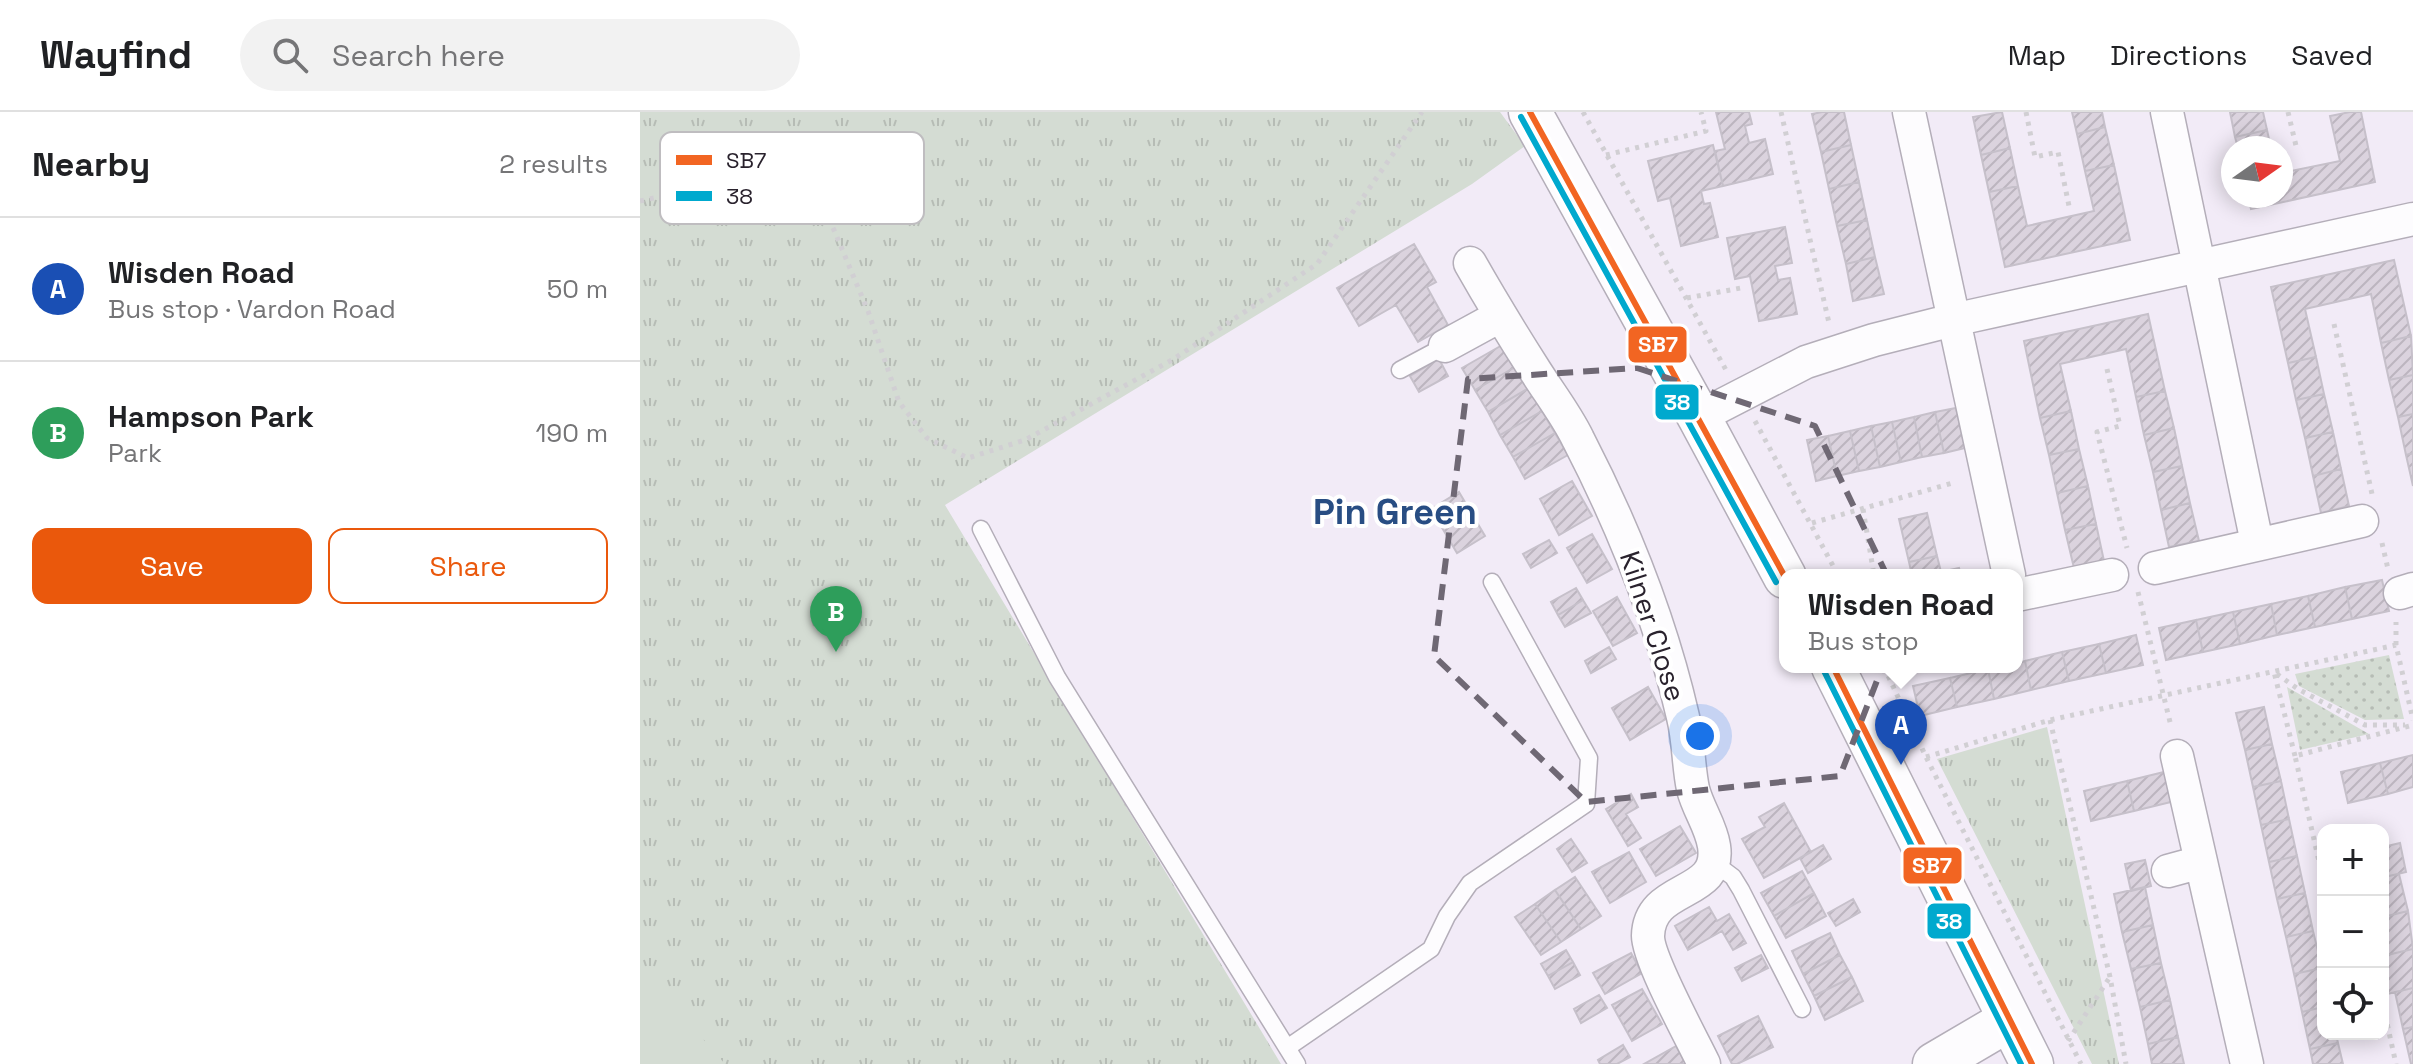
<!DOCTYPE html>
<meta charset="utf-8">
<style>
body{margin:0;font-family:"Space Grotesk",sans-serif;background:#f2f2f2;color:#202124}
.controls{position:absolute;right:24px;bottom:24px;display:grid;overflow:hidden;border-radius:16px;box-shadow:0 4px 20px #0003}
.controls button{width:72px;height:72px;display:grid;place-items:center;padding:0;border:0;border-bottom:2px solid #e0e0e0;background:#fff;color:#202124;font:40px sans-serif}
.compass{position:absolute;left:1581px;top:24px;width:72px;height:72px;border-radius:50%;background:#fff;box-shadow:0 4px 20px #0003;rotate:76deg}
.you{position:absolute;left:1060px;top:624px;width:28px;height:28px;margin:-20px;border:6px solid #fff;border-radius:50%;background:#1a73e8;box-shadow:0 0 0 12px #1a73e833}
.badge{display:grid;place-items:center;width:52px;height:52px;border-radius:50%;background:#ea580c;color:#fff;font-size:26px;font-weight:700}
.pin{position:absolute;translate:-50% -66px;filter:drop-shadow(0 2px 4px #0008)}
.pin::after{content:'';position:absolute;top:42px;width:28px;height:24px;background:inherit;clip-path:polygon(0 0,100% 0,50% 100%)}
.popup{position:absolute;left:1139px;top:457px;width:244px;height:104px;box-sizing:border-box;display:grid;place-content:center;border-radius:16px;background:#fff;filter:drop-shadow(0 2px 6px #0005);font-size:26px;white-space:nowrap;color:#757577}
.popup b{font-size:30px;color:#202124}
.popup::after{content:'';position:absolute;left:50%;top:100%;margin-left:-16px;border:16px solid transparent;border-top-color:#fff}
.list{margin:0;padding:0;list-style:none}
h2{display:flex;justify-content:space-between;align-items:center;height:104px;margin:0;padding:0 32px;font-size:34px}
h2 small{font-size:26px;font-weight:400;color:#757577}
.list li{display:grid;grid-template-columns:52px 1fr auto;gap:24px;align-items:center;box-sizing:border-box;height:144px;padding:0 32px;border-top:2px solid #e0e0e0}
.list b{display:block;font-size:30px;white-space:nowrap}
.list p{margin:0;font-size:26px;white-space:nowrap;color:#757577}
.list em{font-size:26px;font-style:normal;color:#757577}
.actions{display:flex;gap:16px;padding:24px 32px}
.actions a{flex:1;padding:18px 0;border:2px solid #ea580c;border-radius:16px;text-align:center;font-size:28px;color:#ea580c}
.actions .main{background:#ea580c;color:#fff}
.icon{flex:none;width:44px;height:44px;fill:none;stroke:currentColor;stroke-width:2;stroke-linecap:round;stroke-linejoin:round}
.map{position:relative;flex:none;width:1773px;height:952px;overflow:hidden}
header{display:flex;align-items:center;gap:48px;box-sizing:border-box;height:112px;padding:0 40px;background:#fff;border-bottom:2px solid #e0e0e0}
header strong{font-size:38px}
nav{display:flex;gap:44px;margin-inline-start:auto;font-size:28px}
.search{width:560px;height:72px;background:#f2f2f2;display:flex;align-items:center;gap:20px;box-sizing:border-box;padding:0 28px;border-radius:44px;color:#757577;font-size:30px}
main{display:flex}
aside{flex:1;background:#fff}
.map>svg:first-child{display:block}
.grass{fill:url(#grass-dots)}
.park{fill:url(#park-tufts)}
.pitch{fill:#d4dcd3}
.building{fill:url(#building-hatch);stroke:#c6c0ca;stroke-width:2}
.lines{fill:none;stroke-linecap:round;stroke-linejoin:round}
.service-casing{stroke:#b4aeb9;stroke-width:19}
.minor-casing{stroke:#b4aeb9;stroke-width:35}
.tertiary-casing{stroke:#b4aeb9;stroke-width:45}
.path{stroke:#d1cfd3;stroke-width:5;stroke-dasharray:4 6;stroke-linecap:butt}
.service{stroke:#fdfcfe;stroke-width:16}
.minor{stroke:#fdfcfe;stroke-width:32}
.tertiary{stroke:#fdfcfe;stroke-width:42}
.bus-1-casing{stroke:#fff;stroke-width:12}
.bus-2-casing{stroke:#fff;stroke-width:12}
.bus-1{stroke:#f26522;stroke-width:6}
.bus-2{stroke:#00a9ce;stroke-width:6}
.marked{fill:none;stroke:#6f6874;stroke-width:6;stroke-dasharray:16 10;stroke-linejoin:round}
.labels{text-anchor:middle;dominant-baseline:central;stroke-width:8;stroke-linejoin:round;paint-order:stroke}
.street-label{font-size:28px;fill:#29222d;stroke:#fff}
.district-label{font-size:36px;font-weight:bold;fill:#284d83;stroke:#fff}
.key{fill:#fff;stroke:#bfbdc0;stroke-width:2}
.key-label{font-size:22px;fill:#29222d}
.line-badge{stroke:#fff;stroke-width:3}
.badge-label{font-size:22px;text-anchor:middle;font-weight:bold;fill:#fff}
</style>
<header>
<strong>Wayfind</strong>
<div class="search"><svg class="icon" aria-label="search" viewBox="0 0 24 24"><circle cx="10" cy="10" r="6"/><path d="M15 15l6 6"/></svg>Search here</div>
<nav><a>Map</a><a>Directions</a><a>Saved</a></nav>
</header>
<main>
<aside>
<h2>Nearby<small>2 results</small></h2>
<ul class="list">
<li><span class="badge" style="background:#1a4fb4">A</span><div><b>Wisden Road</b><p>Bus stop · Vardon Road</p></div><em>50 m</em></li>
<li><span class="badge" style="background:#2e9e5b">B</span><div><b>Hampson Park</b><p>Park</p></div><em>190 m</em></li>
</ul>
<div class="actions"><a class="main">Save</a><a>Share</a></div>
</aside>
<div class="map">
<svg width="1773" height="952" viewBox="0 0 1773 952">
<defs>
<pattern id="grass-dots" width="8" height="8" patternUnits="userSpaceOnUse" patternTransform="scale(2)"><rect width="8" height="8" fill="#d4dcd3"/><path d="M2 2h.1M6 6h.1" fill="none" stroke="#b6bcb5" stroke-width="1.8" stroke-linecap="round"/></pattern>
<pattern id="park-tufts" width="24" height="20" patternUnits="userSpaceOnUse" patternTransform="scale(2)"><rect width="24" height="20" fill="#d4dcd3"/><path d="M3 7l-1-3M5 7V3M7 7l1-3M15 17l-1-3M17 17v-4M19 17l1-3" fill="none" stroke="#b6bcb5"/></pattern>
<pattern id="building-hatch" width="6" height="6" patternUnits="userSpaceOnUse" patternTransform="scale(2)"><rect width="6" height="6" fill="#dbd3de"/><path d="M-1 1l2-2M0 6l6-6M5 7l2-2" fill="none" stroke="#bcb5bf"/></pattern>
</defs>
<rect width="100%" height="100%" fill="#f2ebf7"/>
<path class="grass" d="M1749 543 1764 607 1725 608 1659 574 1655 562Z
M1647 575 1729 622 1660 638Z"/>
<path class="park" d="M0 0H860L885 34 832 72 305 393 641 952H0Z
M1407 615 1479 952H1452L1297 647Z"/>
<path class="pitch" d="M0 869H12L85 952H16L0 939Z"/>
<path class="building" d="M1076 0H1109L1112 12 1105 14 1109 31 1125 27 1133 62 1083 74 1075 39 1085 37Z
M1182 0H1204L1211 33 1181 40 1172 2Z
M1362 0 1370 36 1341 43 1333 5Z
M1432 0H1462L1465 15 1437 22Z
M1590 0H1623L1627 18 1595 25Z
M1710 0H1721L1735 70 1611 97 1608 84H1641V61L1700 49 1690 4Z
M1465 15 1474 53 1445 59 1437 22Z
M1627 18 1631 36H1598L1595 25Z
M1073 33 1083 74 1061 79 1064 92 1070 91 1078 125 1041 134 1030 86 1018 89 1008 49Z
M1211 33 1219 70 1189 77 1181 40Z
M1370 36 1378 74 1349 80 1341 43Z
M1474 53 1490 128 1365 155 1349 80 1378 74 1387 114 1454 99 1445 59Z
M1219 70 1227 108 1197 114 1189 77Z
M1227 108 1235 145 1206 152 1197 114Z
M1145 115 1152 151 1135 154 1138 168 1150 166 1157 202 1119 209 1110 164 1095 167 1087 126Z
M774 132 796 170 787 175 808 213 778 230 756 193 719 214 697 176Z
M1235 145 1244 182 1213 189 1206 152Z
M1754 148 1771 224 1741 231 1731 182 1665 197 1676 245 1648 251 1631 175Z
M1508 202 1525 279 1496 285 1486 237 1420 252 1431 299 1400 306 1384 229Z
M1771 224 1773 263 1749 268 1741 231Z
M864 232 877 254 835 278 822 256Z
M1676 245 1684 282 1656 288 1648 251Z
M799 247 808 264 779 280 770 264Z
M877 254 889 276 848 300 835 278Z
M1773 263V302L1758 305 1749 268Z
M889 276 902 299 860 323 848 300Z
M1525 279 1534 316 1504 323 1496 285Z
M1684 282 1693 320 1665 326 1656 288Z
M1316 296 1325 336 1304 341 1295 300Z
M902 299 915 321 873 345 860 323Z
M1431 299 1439 337 1409 343 1400 306Z
M1295 300 1304 341 1282 345 1274 305Z
M1773 302V341L1766 343 1758 305Z
M1274 305 1282 345 1261 350 1252 310Z
M1252 310 1261 350 1240 355 1231 314Z
M1231 314 1240 355 1219 359 1210 319Z
M1534 316 1542 354 1513 360 1504 323Z
M1210 319 1219 359 1197 364 1188 324Z
M1693 320 1701 357 1673 364 1665 326Z
M915 321 928 343 885 367 873 345Z
M1188 324 1197 364 1176 369 1167 328Z
M1439 337 1448 374 1417 381 1409 343Z
M1773 341V374L1766 343Z
M1542 354 1550 391 1521 398 1513 360Z
M1701 357 1709 394 1681 401 1673 364Z
M932 369 952 404 919 423 900 387Z
M1448 374 1456 412 1425 418 1417 381Z
M819 380 845 424 817 441 791 397Z
M1550 391 1559 429 1529 435 1521 398Z
M1287 401 1297 444 1269 450 1259 407Z
M1456 412 1464 449 1434 456 1425 418Z
M952 422 972 457 947 471 927 436Z
M909 428 917 441 891 456 883 442Z
M1297 444 1301 460 1319 456 1321 463H1272L1269 450Z
M1742 468 1749 499 1712 507 1705 475Z
M1705 475 1712 507 1675 515 1668 484Z
M936 476 943 488 918 503 911 490Z
M1668 484 1675 515 1637 523 1631 492Z
M977 485 997 521 973 534 953 499Z
M943 488 951 501 925 515 918 503Z
M1631 492 1637 523 1600 532 1593 500Z
M1593 500 1600 532 1563 540 1556 508Z
M1556 508 1563 540 1526 548 1519 516Z
M1496 523 1503 553 1466 561 1459 532Z
M1459 532 1466 561 1429 569 1422 540Z
M969 535 976 547 951 561 945 549Z
M1422 540 1429 569 1391 578 1385 549Z
M1385 549 1391 578 1354 587 1348 557 1377 555V551Z
M1348 557 1354 587 1317 595 1310 566Z
M1310 566 1317 595 1280 604 1273 574Z
M1008 575 1026 607 990 628 972 596Z
M1624 595 1632 632 1605 638 1596 601Z
M1632 632 1641 669 1613 675 1605 638Z
M1773 643V675L1748 682 1740 651Z
M1740 651 1748 682 1708 691 1701 660Z
M1528 659 1535 689 1494 699 1487 669Z
M1487 669 1494 699 1451 709 1444 679Z
M1641 669 1649 707 1621 713 1613 675Z
M991 682 998 695 986 702 1001 726 988 734 966 697Z
M1144 691 1171 740 1124 766 1102 727 1125 715 1119 705Z
M1649 707 1657 744 1629 750 1621 713Z
M1040 714 1056 741 1016 764 1000 737Z
M931 727 947 751 932 760 917 737Z
M1760 731 1766 760 1745 765 1743 735Z
M1183 733 1191 747 1168 761 1160 746Z
M989 740 1006 770 970 791 952 760Z
M1657 744 1665 781 1637 787 1629 750Z
M1505 748 1511 774 1491 779 1485 752Z
M1162 759 1174 781 1134 804 1121 781Z
M1759 762 1768 799 1743 805V765Z
M935 765 961 804 941 817 915 778Z
M1505 775 1513 813 1482 820 1474 782Z
M915 778 941 817 921 830 895 792Z
M1174 781 1186 804 1146 826 1134 804Z
M1665 781 1673 819 1646 825 1637 787Z
M1213 787 1220 800 1196 814 1188 801Z
M895 792 921 830 901 843 875 805Z
M1069 795 1077 809 1089 802 1106 831 1093 838 1082 819 1048 838 1035 814Z
M1768 799 1773 837 1747 843 1743 826V805Z
M1513 813 1521 851 1491 857 1482 820Z
M1673 819 1682 856 1654 862 1646 825Z
M1190 821 1200 843 1163 862 1152 839Z
M1773 837V876L1743 883V844Z
M926 838 933 850 908 864 901 852Z
M991 841 1002 861 965 882 953 861Z
M1121 843 1128 856 1102 869 1095 856Z
M1200 843 1212 865 1174 884 1163 862Z
M933 850 940 863 915 877 908 864Z
M1521 851 1530 888 1500 895 1491 857Z
M1682 856 1683 895 1662 900 1654 862Z
M1212 865 1223 889 1185 908 1174 884Z
M1773 876V915L1763 917 1755 880Z
M1002 877 1022 912 992 929 972 893Z
M959 883 967 896 941 911 934 897Z
M1530 888 1538 925 1508 932 1500 895Z
M1683 895V922H1696L1698 931 1670 937 1662 900Z
M1118 904 1133 935 1097 952H1092L1078 924Z
M1773 915V952H1771L1763 917Z
M1538 925 1544 952H1512L1508 932Z
M1698 931 1703 952H1673L1670 937Z
M983 933 990 945 977 952H960L958 948Z
M1036 934 1046 952H1004Z"/>
<g class="lines">
<g class="service-casing">
<path id="service" d="M760 258 805 234
M341 417 417 565 657 952
M1073 750 1093 765 1101 778 1162 897
M647 936 791 837 807 804 830 771 946 692 949 646 852 470"/>
</g>
<g class="minor-casing">
<path id="minor" d="M1269 0 1369 463
M1527 0 1617 431
M830 151C851 188 873 224 896 260 910 282 927 304 938 327 983 414 1021 509 1043 605 1049 629 1048 653 1053 677 1058 697 1071 714 1074 734 1082 786 1009 771 1008 824 1008 847 1052 927 1064 952
M805 234 860 204
M1059 305 1166 250 1234 228 1313 208 1773 107
M1515 456 1722 409
M1760 481 1773 477
M1377 483 1472 463
M1537 644 1607 952
M1528 759 1561 750"/>
</g>
<g class="tertiary-casing">
<path id="tertiary" d="M890 0 1059 305 1145 465
M1193 555 1392 952
M1294 952 1369 908"/>
</g>
<path class="path" d="M943 0 1086 258
M1141 0 1189 211
M1386 0 1395 45 1418 40 1430 99
M1648 0 1657 38
M966 43 1066 19 1061 0
M0 89 102 67 135 66 174 79 194 118 228 199 259 290 287 326 328 346 385 328 532 248 677 152 782 0
M1047 186 1106 175
M1694 212 1732 382
M1467 257 1480 314 1457 320 1487 436
M1115 309 1198 463
M1223 397 1234 463
M1172 411 1316 370
M1742 431 1748 457
M1498 480 1531 614
M1756 533V510
M1244 555 1286 645 1441 952
M1410 608 1470 865 1486 952
M1655 644 1634 560 1658 577 1725 613H1765
M1286 645 1410 608 1756 533 1773 608
M1683 767 1655 644 1773 613
M1743 893 1756 952
M1428 929 1470 865"/>
<use href="#service" class="service"/>
<use href="#minor" class="minor"/>
<use href="#tertiary" class="tertiary"/>
<g class="bus-1-casing">
<path id="bus-1" d="M890 0 1145 465
M1193 555 1392 952"/>
</g>
<g class="bus-2-casing">
<path id="bus-2" d="M881 5 1136 470
M1184 559 1381 952"/>
</g>
<use href="#bus-1" class="bus-1"/>
<use href="#bus-2" class="bus-2"/>
</g>
<path class="marked" d="M997 256 1175 314 1264 499 1200 664 946 690 794 544 828 267Z"/>
<g class="labels">
<g class="street-label">
<text transform="translate(1013 514) rotate(72)">Kilner Close</text>
</g>
<g class="district-label">
<text x="755" y="400">Pin Green</text>
</g>
</g>
<rect x="20" y="20" width="264" height="92" rx="12" class="key"/>
<rect x="36" y="43" width="36" height="10" fill="#f26522"/>
<rect x="36" y="79" width="36" height="10" fill="#00a9ce"/>
<g class="key-label">
<text x="86" y="56">SB7</text>
<text x="86" y="92">38</text>
</g>
<g class="line-badge">
<rect x="987" y="213" width="61" height="39" rx="8" fill="#f26522"/>
<rect x="1014" y="271" width="46" height="38" rx="8" fill="#00a9ce"/>
<rect x="1262" y="734" width="61" height="39" rx="8" fill="#f26522"/>
<rect x="1286" y="790" width="46" height="38" rx="8" fill="#00a9ce"/>
</g>
<g class="badge-label">
<text x="1018" y="240">SB7</text>
<text x="1037" y="298">38</text>
<text x="1292" y="761">SB7</text>
<text x="1309" y="817">38</text>
</g>
</svg>
<div class="controls">
<button>+</button>
<button>−</button>
<button><svg class="icon" aria-label="locate" viewBox="0 0 24 24"><circle cx="12" cy="12" r="6"/><path d="M12 2v4M12 18v4M2 12h4M18 12h4"/></svg></button>
</div>
<svg class="compass" viewBox="-18 -18 36 36"><path d="M0-13l5 13h-10z" fill="#e53935"/><path d="M0 13l5-13h-10z" fill="#757577"/></svg>
<div class="you"></div>
<div class="pin badge" style="left:1261px;top:653px;background:#1a4fb4">A</div>
<div class="popup"><b>Wisden Road</b>Bus stop</div>
<div class="pin badge" style="left:196px;top:540px;background:#2e9e5b">B</div>
</div>
</main>
